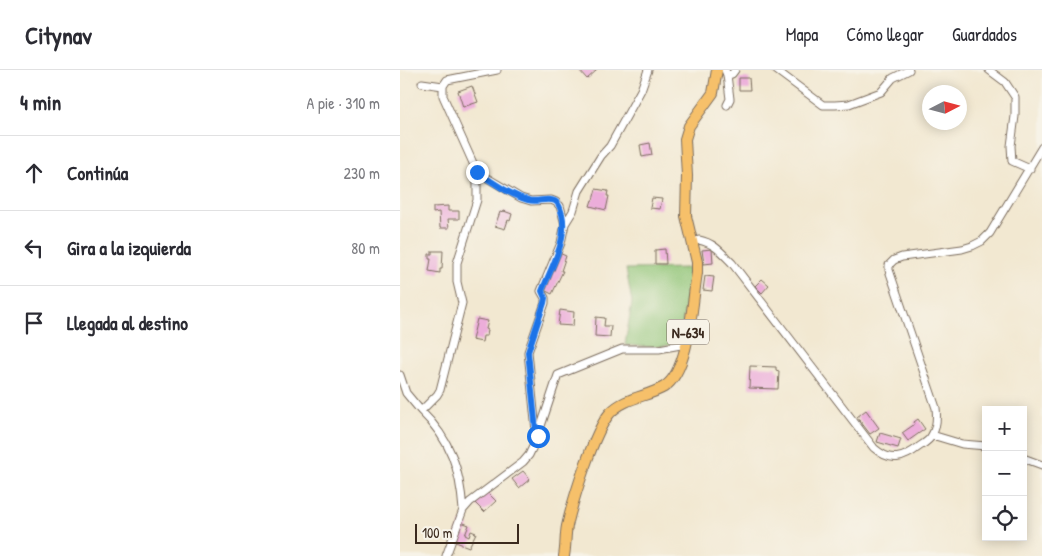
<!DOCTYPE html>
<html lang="es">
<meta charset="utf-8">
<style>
body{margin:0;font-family:"Patrick Hand",sans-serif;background:#f2f2f3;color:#2b2b33}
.controls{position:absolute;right:15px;bottom:15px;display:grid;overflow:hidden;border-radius:0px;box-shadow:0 2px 12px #0003}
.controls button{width:45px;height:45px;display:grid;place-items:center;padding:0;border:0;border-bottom:1px solid #e1e1e2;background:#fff;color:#2b2b33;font:25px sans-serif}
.compass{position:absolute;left:522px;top:15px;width:45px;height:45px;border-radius:50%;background:#fff;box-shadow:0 2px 12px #0003;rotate:84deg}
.scale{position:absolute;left:15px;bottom:12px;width:104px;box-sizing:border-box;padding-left:5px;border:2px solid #3b2a1e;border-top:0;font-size:14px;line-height:18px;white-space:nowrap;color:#3b2a1e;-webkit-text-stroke:4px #f7f3e8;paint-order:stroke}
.stop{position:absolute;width:15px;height:15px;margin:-11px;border:4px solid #1a73e8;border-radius:50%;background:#fff}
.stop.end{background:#1a73e8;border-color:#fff;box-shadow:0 1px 5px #0008}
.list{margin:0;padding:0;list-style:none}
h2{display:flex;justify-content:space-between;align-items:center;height:65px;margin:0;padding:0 20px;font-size:21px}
h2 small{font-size:16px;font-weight:400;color:#7c7c81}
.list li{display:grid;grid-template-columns:32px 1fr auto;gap:15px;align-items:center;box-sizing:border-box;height:75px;padding:0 20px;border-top:1px solid #e1e1e2}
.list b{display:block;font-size:19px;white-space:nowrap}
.list em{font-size:16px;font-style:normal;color:#7c7c81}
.icon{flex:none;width:28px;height:28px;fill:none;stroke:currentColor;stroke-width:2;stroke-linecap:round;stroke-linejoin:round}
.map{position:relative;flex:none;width:642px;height:486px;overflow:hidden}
header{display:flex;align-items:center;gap:30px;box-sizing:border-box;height:70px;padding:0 25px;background:#fff;border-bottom:1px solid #e1e1e2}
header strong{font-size:24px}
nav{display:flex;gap:28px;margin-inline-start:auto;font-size:18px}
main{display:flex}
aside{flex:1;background:#fff}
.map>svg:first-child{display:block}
.green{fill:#90c577;stroke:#66784a}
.building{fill:#ecadda}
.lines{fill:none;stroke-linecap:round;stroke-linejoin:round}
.minor-casing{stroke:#7b6c5d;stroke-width:9}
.highway-casing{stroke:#7b6c5d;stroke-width:12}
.minor{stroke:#fff;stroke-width:7}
.highway{stroke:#f6c06b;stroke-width:10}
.route{stroke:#1a73e8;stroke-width:6}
.labels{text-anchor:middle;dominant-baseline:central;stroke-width:5;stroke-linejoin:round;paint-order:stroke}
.shield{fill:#f7f3e8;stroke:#73665b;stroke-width:1}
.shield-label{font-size:15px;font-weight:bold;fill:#3b2a1e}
</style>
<header>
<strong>Citynav</strong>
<nav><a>Mapa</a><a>Cómo llegar</a><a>Guardados</a></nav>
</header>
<main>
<aside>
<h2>4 min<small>A pie · 310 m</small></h2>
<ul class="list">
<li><svg class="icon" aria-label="ahead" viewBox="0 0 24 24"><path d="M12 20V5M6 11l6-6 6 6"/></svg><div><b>Continúa</b></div><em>230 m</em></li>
<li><svg class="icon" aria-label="left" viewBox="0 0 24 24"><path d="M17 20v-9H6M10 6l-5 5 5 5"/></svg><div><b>Gira a la izquierda</b></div><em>80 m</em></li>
<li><svg class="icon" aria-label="arrive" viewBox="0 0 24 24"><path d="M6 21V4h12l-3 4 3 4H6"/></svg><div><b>Llegada al destino</b></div></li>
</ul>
</aside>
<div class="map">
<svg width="642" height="486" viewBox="0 0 642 486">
<rect width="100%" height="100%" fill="#f7f3e8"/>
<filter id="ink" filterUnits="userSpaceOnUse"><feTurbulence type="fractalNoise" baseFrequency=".02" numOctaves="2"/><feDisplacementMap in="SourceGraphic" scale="10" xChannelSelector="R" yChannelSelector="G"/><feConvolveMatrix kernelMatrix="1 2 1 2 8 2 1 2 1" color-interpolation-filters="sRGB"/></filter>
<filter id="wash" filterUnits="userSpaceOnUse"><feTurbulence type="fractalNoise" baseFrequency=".0096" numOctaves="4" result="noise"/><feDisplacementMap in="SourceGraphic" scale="20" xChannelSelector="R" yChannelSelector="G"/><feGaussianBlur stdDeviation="1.12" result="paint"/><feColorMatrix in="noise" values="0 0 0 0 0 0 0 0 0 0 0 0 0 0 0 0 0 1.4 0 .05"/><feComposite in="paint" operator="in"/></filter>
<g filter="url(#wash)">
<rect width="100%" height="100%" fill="#f2e8d1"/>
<path class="green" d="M291 198 280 269C267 281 242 276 225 275L232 232 226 199Z"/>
<g id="blocks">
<path class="building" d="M179 0H197L187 9Z
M339 8H349L350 20H339Z
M72 16 78 32 63 37 58 21Z
M250 73 252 85 242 87 240 75Z
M196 119 208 121 207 126H209L206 140 190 136 192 130H193Z
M252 128 262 129 260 139 250 138Z
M48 136V141H59V149H48L49 158H40L39 142 33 143V137Z
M104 141 112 144 110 151 108 150 105 159 95 156 100 142 103 143Z
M265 179 266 194H255V180Z
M312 179 313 193 304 194 302 180Z
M32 181H43L42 199H40V203L29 201 31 189H29V184H32Z
M159 183 166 186 161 201H163L152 224 144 220Z
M305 206 314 207 312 221 303 220Z
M362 209 369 215 362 223 355 216Z
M160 240 174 242 173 256 158 255Z
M196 247 205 248 204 256H211L210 267 195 266Z
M77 249 88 251 86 259 88 260 87 266H83L82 272 72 270Z
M350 296 376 297V300L379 301 378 319 349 318Z
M466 340 479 358 470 364 457 347Z
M518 349 525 359 508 371 502 363 515 354 514 352Z
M480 363 501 369 498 378 477 372Z
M123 401 130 409 119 418 112 409Z
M87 422 96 431 84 442 75 433Z
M61 452 69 455 65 465 69 467 71 461 76 463 69 477 53 471Z"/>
</g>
</g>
<g filter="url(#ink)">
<use href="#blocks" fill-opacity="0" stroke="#7b6c5d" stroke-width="1"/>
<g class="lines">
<g class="minor-casing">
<path id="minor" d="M325 0 327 5 332 4 335 0
M376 0 423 35H435L449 34 481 22 493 8 509 0
M589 0 605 12 615 27V46L611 76 612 91 630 99
M22 13 43 16V26L77 102 121 128 131 131 151 130 156 132 160 136 165 154
M43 16 47 10 97 0
M327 35 330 29 327 5
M292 173 299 170C314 173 321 182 332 193L474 378C491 393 503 389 520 376 525 373 530 370 532 365 537 357 537 347 536 338L489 200V195L494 190 502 187 562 179 572 176 582 171 590 163 642 77
M0 305 6 323 21 341
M138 365 158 305 222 279H259L286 274
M532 365 562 374 586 376
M623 388 642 395
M63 440C60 399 51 370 21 341L37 325 40 320 62 233 57 212V193L77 130V102
M46 486 63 440 70 432 123 392 129 385 138 366 136 361 128 282 145 233V228L141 221 161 173 165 154 173 141 179 121 201 86 210 76 241 20 248 0"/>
</g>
<g class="highway-casing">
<path id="highway" d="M164 486C166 476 165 466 167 456 173 430 194 361 210 343 225 327 247 327 264 317 290 301 292 231 297 203V192L286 146 287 106 285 69 289 56 313 23 317 0"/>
</g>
<use href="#minor" class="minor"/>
<use href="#highway" class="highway"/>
</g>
</g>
<g class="lines" filter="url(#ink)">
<path class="route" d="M77 102C93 112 110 125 128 130 136 133 148 127 155 131 160 134 160 139 162 144 168 170 151 198 142 221L145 228 144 233 128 282 136 361 138 366"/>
</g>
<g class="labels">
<rect class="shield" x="267" y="249.5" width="42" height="25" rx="4"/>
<g class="shield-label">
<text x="288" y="262">N-634</text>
</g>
</g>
</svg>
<div class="controls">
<button>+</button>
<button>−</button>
<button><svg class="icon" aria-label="locate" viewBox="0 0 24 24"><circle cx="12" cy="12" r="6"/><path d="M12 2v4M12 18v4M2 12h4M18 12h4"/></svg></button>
</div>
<svg class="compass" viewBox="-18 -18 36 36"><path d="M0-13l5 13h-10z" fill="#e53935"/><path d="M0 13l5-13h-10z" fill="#7c7c81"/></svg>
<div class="scale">100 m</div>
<div class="stop" style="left:138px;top:366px"></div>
<div class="stop end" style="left:77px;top:102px"></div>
</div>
</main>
